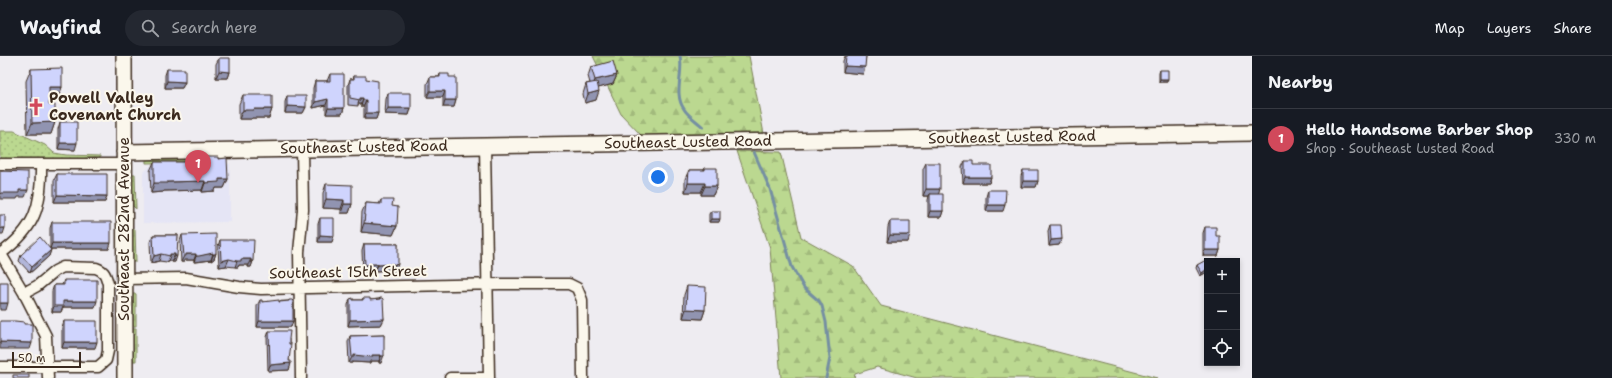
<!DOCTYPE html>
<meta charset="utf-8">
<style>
body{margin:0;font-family:"Shantell Sans",sans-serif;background:#242831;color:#f1f3f6}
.controls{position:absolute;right:12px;bottom:12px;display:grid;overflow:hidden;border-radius:0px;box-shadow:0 2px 6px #0003}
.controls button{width:36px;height:36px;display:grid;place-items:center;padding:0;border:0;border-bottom:1px solid #363941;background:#171b24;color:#f1f3f6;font:20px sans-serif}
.scale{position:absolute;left:12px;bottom:10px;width:69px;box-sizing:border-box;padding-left:4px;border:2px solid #3b2a1e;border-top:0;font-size:11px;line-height:14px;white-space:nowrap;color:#3b2a1e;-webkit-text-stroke:3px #fbf7ec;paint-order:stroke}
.you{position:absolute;left:658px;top:121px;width:14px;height:14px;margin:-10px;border:3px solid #fff;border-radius:50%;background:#1a73e8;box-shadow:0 0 0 6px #1a73e833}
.badge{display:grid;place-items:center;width:26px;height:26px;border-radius:50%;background:#d1495b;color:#fff;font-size:13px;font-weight:700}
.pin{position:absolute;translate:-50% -33px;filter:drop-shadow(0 1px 2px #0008)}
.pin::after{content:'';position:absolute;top:21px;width:14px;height:12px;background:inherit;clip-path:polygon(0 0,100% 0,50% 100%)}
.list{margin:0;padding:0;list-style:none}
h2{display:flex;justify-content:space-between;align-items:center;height:52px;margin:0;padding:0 16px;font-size:17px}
h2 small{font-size:13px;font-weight:400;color:#9ea1a6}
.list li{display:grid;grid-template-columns:26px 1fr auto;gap:12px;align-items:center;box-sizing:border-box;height:60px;padding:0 16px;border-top:1px solid #363941}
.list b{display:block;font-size:15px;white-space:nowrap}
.list p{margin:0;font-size:13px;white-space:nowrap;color:#9ea1a6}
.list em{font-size:13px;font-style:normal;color:#9ea1a6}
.icon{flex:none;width:22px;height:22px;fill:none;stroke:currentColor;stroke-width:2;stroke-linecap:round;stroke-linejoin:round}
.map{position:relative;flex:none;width:1252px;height:322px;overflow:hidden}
header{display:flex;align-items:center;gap:24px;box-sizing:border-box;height:56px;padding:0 20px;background:#171b24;border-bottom:1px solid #363941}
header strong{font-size:19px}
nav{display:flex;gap:22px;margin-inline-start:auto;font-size:14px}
.search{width:280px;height:36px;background:#242831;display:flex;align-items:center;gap:10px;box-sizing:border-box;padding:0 14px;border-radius:22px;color:#9ea1a6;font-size:15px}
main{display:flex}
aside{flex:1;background:#171b24}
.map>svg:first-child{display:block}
.built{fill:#e5e5f5}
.grass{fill:url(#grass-dots);stroke:#7b8157}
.forest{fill:url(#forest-firs);stroke:#7b8157}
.wetland{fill:url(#wetland-marsh);stroke:#7b8157}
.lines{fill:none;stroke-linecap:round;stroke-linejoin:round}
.stream{stroke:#748fa2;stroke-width:3}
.street-casing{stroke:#3b2a1e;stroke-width:13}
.secondary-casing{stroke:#3b2a1e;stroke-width:18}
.street{stroke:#fbf7ec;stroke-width:10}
.secondary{stroke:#fbf7ec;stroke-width:15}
.wall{fill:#b2b6da;stroke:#3b2a1e}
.shaded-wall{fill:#9194b1;stroke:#3b2a1e}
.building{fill:#cfd4fd;stroke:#3b2a1e}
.labels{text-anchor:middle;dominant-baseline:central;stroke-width:4;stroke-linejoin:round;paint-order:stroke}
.poi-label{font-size:15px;font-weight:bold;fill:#3b2a1e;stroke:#fbf7ec;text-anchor:start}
.street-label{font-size:15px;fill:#3b2a1e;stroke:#fbf7ec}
</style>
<header>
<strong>Wayfind</strong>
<div class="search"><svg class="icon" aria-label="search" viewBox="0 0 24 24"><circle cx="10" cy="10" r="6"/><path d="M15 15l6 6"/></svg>Search here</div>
<nav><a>Map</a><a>Layers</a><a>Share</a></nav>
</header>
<main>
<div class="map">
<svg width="1252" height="322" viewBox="0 0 1252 322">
<defs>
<pattern id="grass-dots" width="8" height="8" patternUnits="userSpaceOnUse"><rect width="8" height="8" fill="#bbd890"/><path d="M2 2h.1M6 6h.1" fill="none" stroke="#a2ba7c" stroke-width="1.8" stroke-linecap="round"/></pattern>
<pattern id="forest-firs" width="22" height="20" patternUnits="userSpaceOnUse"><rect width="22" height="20" fill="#bbd890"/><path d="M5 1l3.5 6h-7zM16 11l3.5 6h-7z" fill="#a2ba7c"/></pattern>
<pattern id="wetland-marsh" width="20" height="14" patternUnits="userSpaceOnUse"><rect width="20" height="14" fill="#bbd890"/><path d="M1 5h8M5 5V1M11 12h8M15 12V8" fill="none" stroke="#a2ba7c"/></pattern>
</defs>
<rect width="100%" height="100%" fill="#eeecf1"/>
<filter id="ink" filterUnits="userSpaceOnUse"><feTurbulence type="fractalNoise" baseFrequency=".025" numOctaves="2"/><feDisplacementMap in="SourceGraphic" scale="8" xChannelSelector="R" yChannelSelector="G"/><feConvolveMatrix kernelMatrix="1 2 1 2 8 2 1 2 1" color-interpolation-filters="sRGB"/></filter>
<g filter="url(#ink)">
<path class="built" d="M230 108V166L143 167V117L150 110Z"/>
<path class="grass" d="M0 75H14L45 89 54 97 66 99 100 100V105H0Z"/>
<path class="forest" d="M593 0H749L764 78 645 81 641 79 621 58Z
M737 95 781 96 801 181 853 210 881 250 1157 322H917L877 311 855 318 854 322H781L770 192Z"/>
<path class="wetland" d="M146 104H203V106L146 107Z
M132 118H135L136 153 133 150Z
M132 173H135L136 206H132Z
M133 238H136V270H133Z
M133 272H136V305H133Z"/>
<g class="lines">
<path class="stream" d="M680 0C684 18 673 37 684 53 688 60 697 65 703 71
M754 96 770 133 792 211 804 232 819 245 822 250 826 266 830 302 826 322"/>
<g class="street-casing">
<path id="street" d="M485 89 489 322
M0 108H124
M0 198C35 173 42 150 41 108
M1 198 24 237 46 280 48 322
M124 223 186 222 239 231 261 233 500 228H569L577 232 582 244 583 322
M0 311H98L106 304 108 295V228C106 220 105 215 96 212L63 211 55 215 37 230 24 237
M301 322 299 196 303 154 302 92
M450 322H489"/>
</g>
<g class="secondary-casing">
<path id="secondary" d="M124 0 125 322
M124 96 1252 77"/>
</g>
<use href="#street" class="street"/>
<use href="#secondary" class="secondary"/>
</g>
<path class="wall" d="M845 0H866L863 18 843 16V5Z
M219 2 230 16 228 22H216V8Z
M591 11 617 19 613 28 598 32 596 44 585 47 583 38 586 28 590 27 588 20Z
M31 13 62 31 58 42H49V49L55 66 51 78H27L26 25Z
M167 13 185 26 182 32H165V19Z
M1160 14 1167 26H1159V17Z
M330 18 344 52 342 58H326V49L313 52V32L315 25H327Z
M440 18 449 21 456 44 454 51H443V41H427V28L430 21H439Z
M354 20 366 23 378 57 376 63H364V50H361V48H358V50L348 49V29L350 23H353Z
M388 37 411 52 409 59 385 58 386 43Z
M243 39 272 53 269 62H252L251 63H239V48Z
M287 40 306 51 303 57H285V46Z
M60 66 75 94 58 93V73Z
M205 101 218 103 228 123 224 132H216L215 135 202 136V134L164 135 163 136 151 137 150 115 154 106H189L191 102H205Z
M965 105 973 109 991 121 989 127H963L962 111Z
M926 107 938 138 943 155 941 161H928V144L929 140H923V113Z
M705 112 717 130 713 139H701V136H685V123L689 114H704Z
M1023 114 1038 125 1036 131H1021V120Z
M57 118 107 140 105 146H54V124Z
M326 128 352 148 349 157H341V153L323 152V137Z
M988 134 1003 155H986V141Z
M381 144 392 150 397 170 393 179 361 176 362 156 366 147 379 148Z
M711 155 719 166H709V158Z
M320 162 332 186H318V168Z
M890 165 908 186H887L888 171Z
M52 166 109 193H51L49 200 30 217 19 205 21 199 50 192V172Z
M1050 169 1062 183 1059 189 1049 190 1048 175Z
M1205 171 1216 180 1220 194 1218 200H1203V177Z
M153 179H178L175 206H172V205H168L167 206 159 205 151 207 150 186Z
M182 179 216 197 214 203 211 205V204L197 206H194V204H184V206H181L180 185Z
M220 184 253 205 251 211H248V209H239L238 211H235L226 210 219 211 218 190Z
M364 188H398L396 214 392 215V214L375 215V214H370L363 216 362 195Z
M1207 205V216L1200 220 1196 212 1197 209Z
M64 224 95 251H63L61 256H52V235L54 229H62Z
M687 230 705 254 702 263 683 262 684 239Z
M363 242 370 244 379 243 380 242 384 263 381 269 348 270V249L350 243 353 244H362Z
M260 244 262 246 289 245V244L293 265 291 271H257V250Z
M1207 249V264H1206V251Z
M64 265 95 292H62V271Z
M269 275 289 283V305L291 307 289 314 268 315 267 281Z
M384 279 381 307H379V305H370V307L352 306V307H349L348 286 350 280Z"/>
<path class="shaded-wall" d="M845 10 865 11 863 18 843 16Z
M219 15 230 16 228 22H216Z
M617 19 613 28 591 34 595 24Z
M1160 23H1168L1167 26H1159Z
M167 25 185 26 182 32H165Z
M49 31H62L58 42H45Z
M430 35H445L443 41H427Z
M599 35 596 44 585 47 588 38Z
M360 42H363L361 48H358Z
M328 43 326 49 313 52 315 46Z
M363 44H366L364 50H361Z
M445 44H456L454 51H443Z
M287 50 306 51 303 57H285Z
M328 52H344L342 58H326Z
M388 52H411L409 59 385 58Z
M254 53H272L269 62H252L251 63H239L243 54Z
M366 57H378L376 63H364Z
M55 66 51 78H27L32 67Z
M60 87H77L75 94 58 93Z
M965 121H991L989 127H963Z
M219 123H228L224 132H216L215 135 202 136 205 127Z
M205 125 202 134 164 135 163 136 151 137 154 127 167 126Z
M1023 125H1038L1036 131H1021Z
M688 127H705L701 136H685Z
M705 130H717L713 139H701Z
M926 133H940L938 140 930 138 929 140H923Z
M19 134H28L25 141H18L17 143H0V137Z
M57 139 107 140 105 146H54Z
M326 143 344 144 341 153 323 152Z
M344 148H352L349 157H341Z
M988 149H1005L1003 155H986Z
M930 155H943L941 161H928Z
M711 163H720L719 166H709Z
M364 167 397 170 393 179 361 176Z
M0 172H5L3 178H0Z
M320 179 334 180 332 186H318Z
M890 179H910L908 186H887Z
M1062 183 1059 189 1049 190 1051 184Z
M52 187H111L109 193H50Z
M51 194 49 200 30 217 32 211Z
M1205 194H1220L1218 200H1203Z
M213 197 211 204 194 206 196 200Z
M216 197 214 203 211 205 213 199Z
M161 198 159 205 151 207 154 200Z
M170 198H175L172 205H168L170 200Z
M186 198H196L194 204H184V206H181L184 200Z
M175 200H177L175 206H172Z
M229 203 226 210 219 211 221 205Z
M241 203H251L248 209H239L238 211H235L237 205Z
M251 205H253L251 211H248Z
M373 208H378L375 214H370L363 216 365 209Z
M394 208 392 214 375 215 378 209Z
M398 208 396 214 392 215 394 209Z
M1207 213V216L1200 220 1202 217Z
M63 245H97L95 251H63L61 256H52L54 250Z
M0 247H8L6 254H0Z
M686 253 705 254 702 263 683 262Z
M384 263 381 269 348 270 350 264Z
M259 265H293L291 271H257Z
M0 286 32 287 30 293H0Z
M64 286H97L95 292H62Z
M354 299H381L379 305H370V307L352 306V307H349L352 301Z
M384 299 381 307H379L381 300Z
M291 307 289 314 268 315 270 309Z"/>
<path class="building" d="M846 0H866L865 11 845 10Z
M219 2H230V16L219 15Z
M613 5 617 19 595 24 591 11Z
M62 12V31H49V49H55V66L32 67 31 13Z
M167 13H185V26L167 25Z
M1160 14H1168V23H1160Z
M330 18H344V52H328V43L315 46V25H330Z
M440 18H449V21H456V44H445V35H430V21H440Z
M354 20H366V23L378 25V57H366V44H363V42H360V44L350 42V23H354Z
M597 26 599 35 588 38 586 28Z
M388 37H411V52H388Z
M243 39H272V53H254V54H243Z
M287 40H306V51L287 50Z
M60 66H77V87H60Z
M205 101H218V103L227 102 228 123H219V126L205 127V125L167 126V127H154V106H191V102H205Z
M965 105H973V109H991V121H965Z
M926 107H940V133H926Z
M705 112H717V130H705V127H688L689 114H705Z
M1023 114H1038V125H1023Z
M0 115 28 116V134H19V137H0Z
M57 118H107V140L57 139Z
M326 128 352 129V148H344V144L326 143Z
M988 134H1006L1005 149H988Z
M930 138H943V155H930Z
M381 144H393L392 150 398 151 397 170 364 167 366 147 381 148Z
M711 155H720V163H711Z
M0 159H5V172H0Z
M320 162H334V180L320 179Z
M890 165H910V179H890Z
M52 166H111V187H52Z
M1050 169H1061L1062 183 1051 184Z
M1205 171H1216V180H1220V194H1205Z
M216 178V197L213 199V197L199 200H196V198H186V200H184L182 179Z
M153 179H178L177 200H175V198H170V200L161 198 154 200Z
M40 181 51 194 32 211 21 199Z
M220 184H254L253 205H251V203H241V205H237L229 203 221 205Z
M364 188H398V208L394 209V208L378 209V208H373L365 209Z
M1206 204 1207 205V213L1202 217 1197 209Z
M64 224H97V245H63V250H54V229H64Z
M0 226H8V247H0Z
M687 230 706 231 705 254 686 253Z
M353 242V244H363V242H370V244L380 243V242H382L383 243 384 263 350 264V243Z
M260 244H262V246L279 244V246L289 245V244H292L293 245V265H259Z
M0 265H15L24 266V268H32V287L0 286Z
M64 265H97V286H64Z
M269 275H290L289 283V288H291L289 305H291V307L270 309Z
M384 279V300H381V299H372V301L354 299V301H352L350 280Z
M13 319H29V322H13Z"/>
</g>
<defs>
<g id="church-bare" transform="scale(1.38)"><path d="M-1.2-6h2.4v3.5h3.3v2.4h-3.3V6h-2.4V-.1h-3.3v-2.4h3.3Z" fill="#d1495b" stroke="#fbf7ec" stroke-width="2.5" paint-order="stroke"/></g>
</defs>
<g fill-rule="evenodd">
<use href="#church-bare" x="36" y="51"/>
</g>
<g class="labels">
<g class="poi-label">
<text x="49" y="42">Powell Valley<tspan x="49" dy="17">Covenant Church</tspan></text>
</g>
<g class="street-label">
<text transform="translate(1012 81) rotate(-1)">Southeast Lusted Road</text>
<text transform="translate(688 86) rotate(-1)">Southeast Lusted Road</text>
<text transform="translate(364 91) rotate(-1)">Southeast Lusted Road</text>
<text transform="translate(124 173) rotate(-90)">Southeast 282nd Avenue</text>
<text transform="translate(348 216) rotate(-1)">Southeast 15th Street</text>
</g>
</g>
</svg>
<div class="controls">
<button>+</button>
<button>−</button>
<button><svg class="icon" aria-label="locate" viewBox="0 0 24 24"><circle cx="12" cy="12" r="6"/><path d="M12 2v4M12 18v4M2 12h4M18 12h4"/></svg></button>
</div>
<div class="scale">50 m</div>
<div class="you"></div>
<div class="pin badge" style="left:198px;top:127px">1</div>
</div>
<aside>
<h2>Nearby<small></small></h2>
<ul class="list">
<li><span class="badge">1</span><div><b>Hello Handsome Barber Shop</b><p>Shop · Southeast Lusted Road</p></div><em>330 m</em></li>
</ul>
</aside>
</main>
